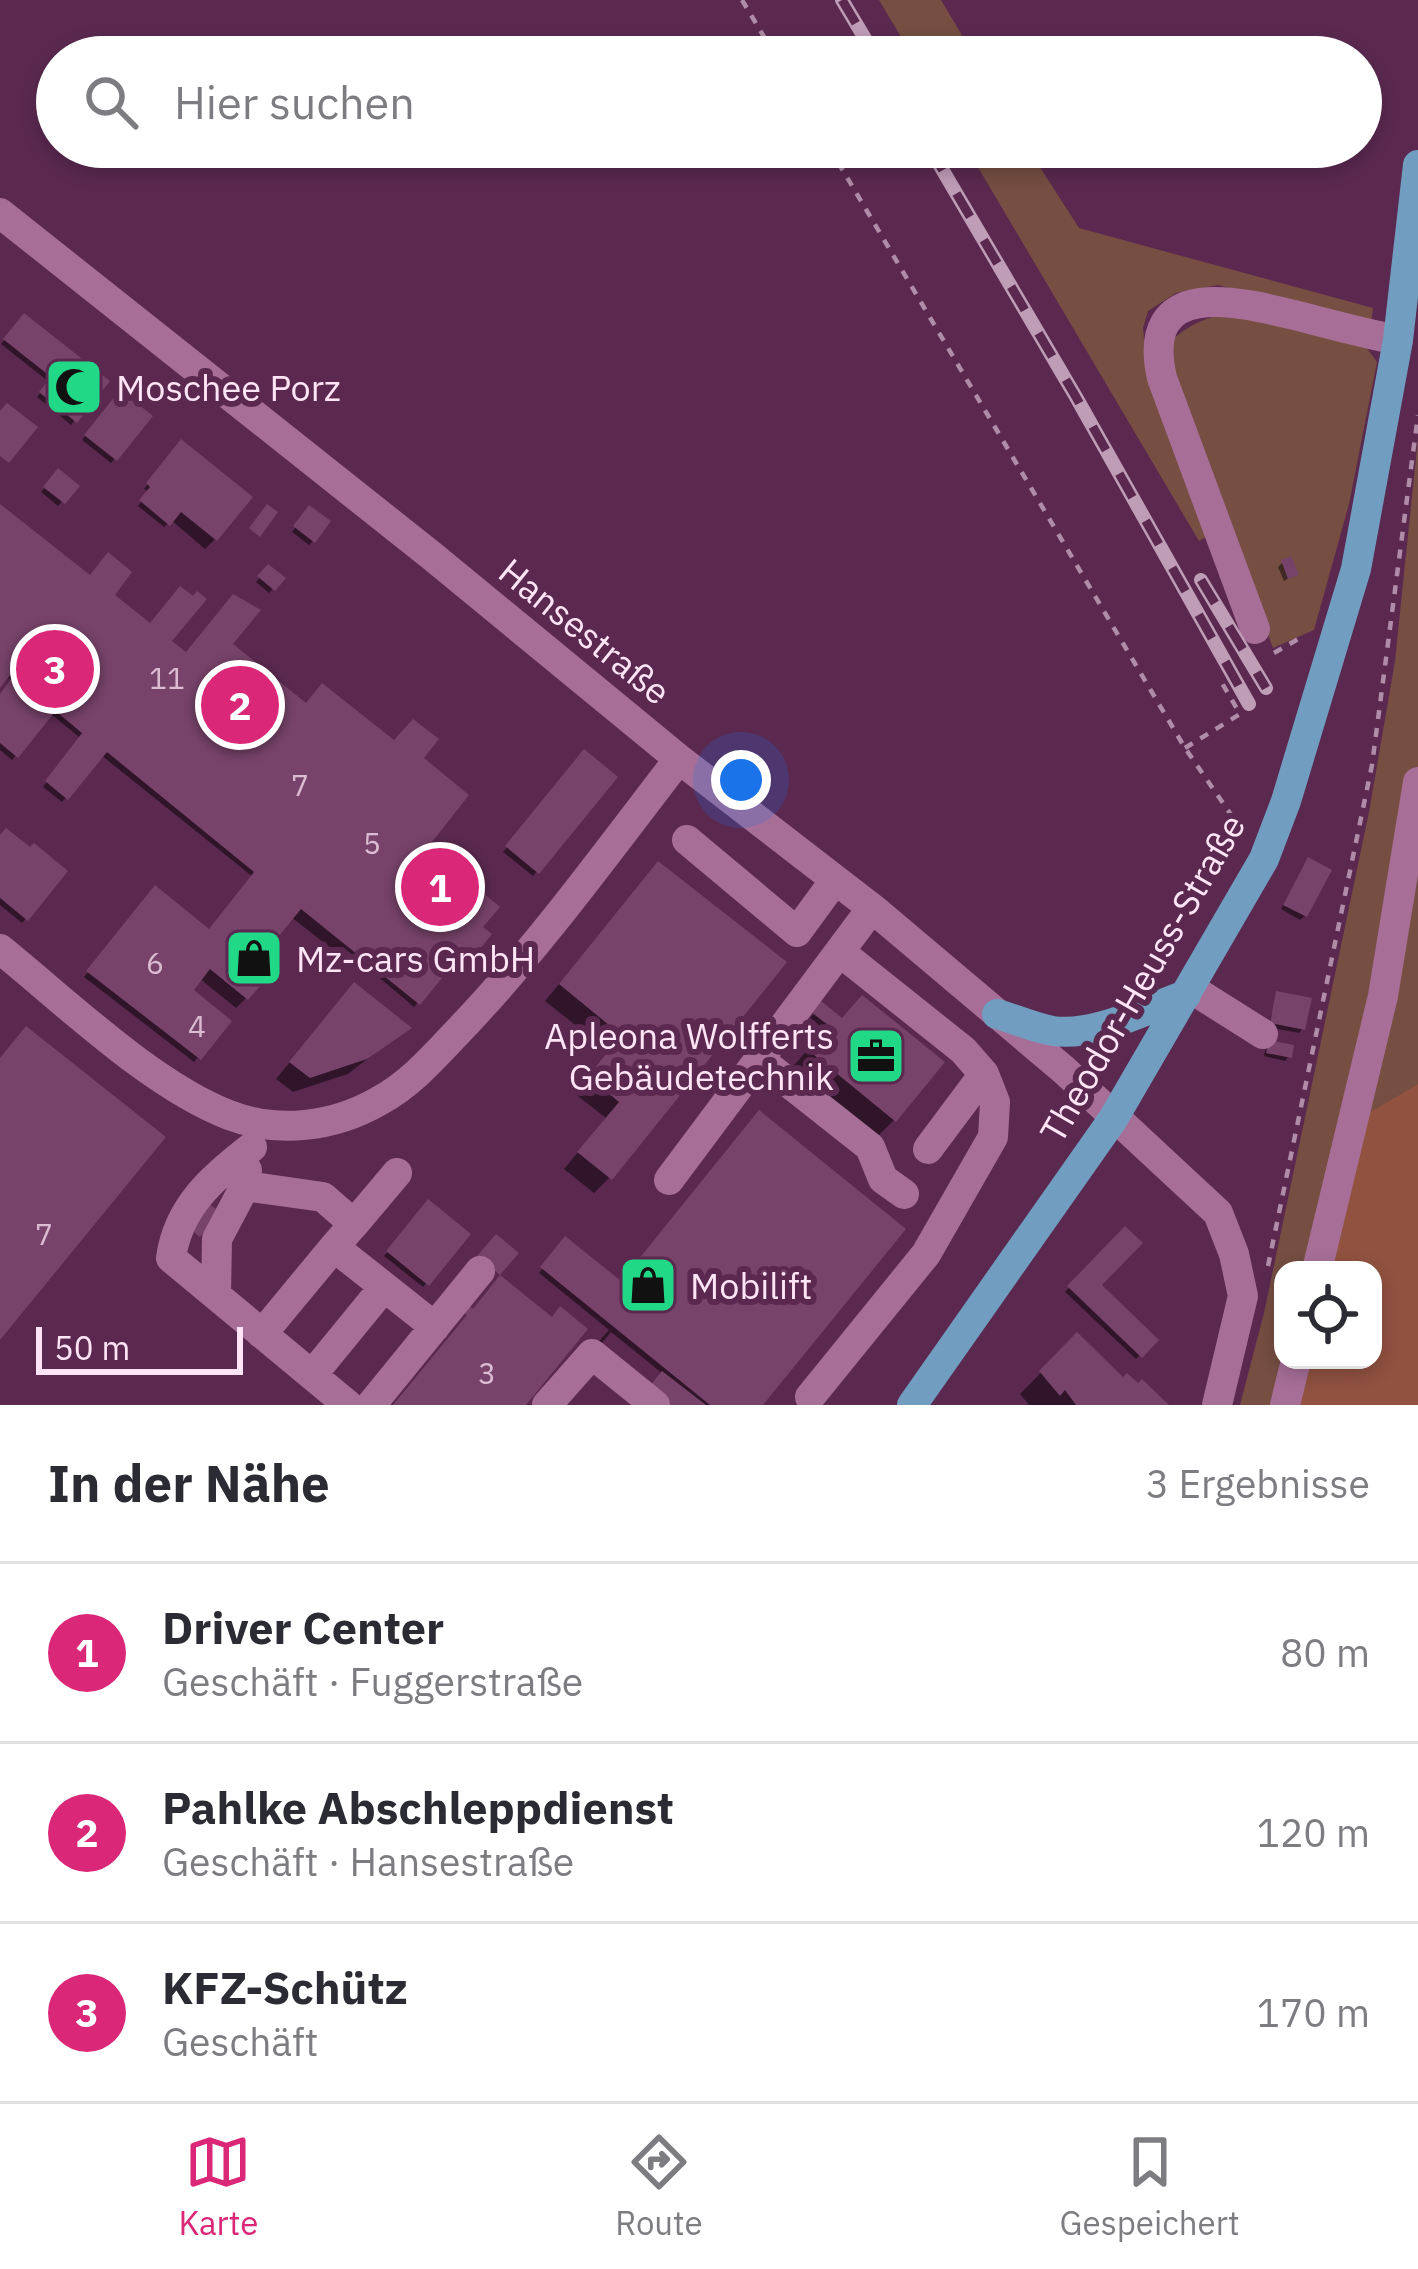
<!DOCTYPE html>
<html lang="de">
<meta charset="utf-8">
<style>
body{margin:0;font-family:"IBM Plex Sans",sans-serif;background:#f7f7f7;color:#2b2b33}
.controls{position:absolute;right:36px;bottom:36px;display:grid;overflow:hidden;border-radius:24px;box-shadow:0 6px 18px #0003}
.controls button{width:108px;height:108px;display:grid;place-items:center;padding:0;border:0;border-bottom:3px solid #e1e1e2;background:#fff;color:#2b2b33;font:60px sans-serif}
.scale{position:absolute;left:36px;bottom:30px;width:207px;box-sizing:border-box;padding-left:12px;border:6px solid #fee4f6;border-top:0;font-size:33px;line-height:42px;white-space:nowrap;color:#fee4f6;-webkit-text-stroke:9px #5b2950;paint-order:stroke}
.you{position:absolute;left:741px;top:780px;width:42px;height:42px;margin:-30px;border:9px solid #fff;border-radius:50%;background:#1a73e8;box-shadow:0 0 0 18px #1a73e833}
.badge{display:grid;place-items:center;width:78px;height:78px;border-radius:50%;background:#db2777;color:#fff;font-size:39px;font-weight:700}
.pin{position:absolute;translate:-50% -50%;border:6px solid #fff;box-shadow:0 3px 12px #0006}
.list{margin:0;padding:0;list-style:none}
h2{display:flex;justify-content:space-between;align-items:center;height:156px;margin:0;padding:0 48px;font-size:51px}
h2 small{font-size:39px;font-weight:400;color:#7c7c81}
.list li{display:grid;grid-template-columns:78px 1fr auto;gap:36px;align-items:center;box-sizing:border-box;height:180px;padding:0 48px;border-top:3px solid #e1e1e2}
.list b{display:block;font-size:45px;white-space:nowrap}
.list p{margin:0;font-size:39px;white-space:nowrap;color:#7c7c81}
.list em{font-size:39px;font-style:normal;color:#7c7c81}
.icon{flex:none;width:66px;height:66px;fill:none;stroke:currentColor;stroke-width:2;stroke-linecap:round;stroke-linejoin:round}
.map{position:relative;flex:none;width:1418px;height:1405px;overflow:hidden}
.search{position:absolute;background:#fff;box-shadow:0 6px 18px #0003;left:36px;right:36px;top:36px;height:132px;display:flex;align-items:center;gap:30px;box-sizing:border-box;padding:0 42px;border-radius:66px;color:#7c7c81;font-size:45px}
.sheet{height:696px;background:#fff}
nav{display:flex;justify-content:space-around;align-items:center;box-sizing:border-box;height:168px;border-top:3px solid #e1e1e2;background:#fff;font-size:33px;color:#7c7c81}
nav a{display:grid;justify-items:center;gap:6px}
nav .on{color:#db2777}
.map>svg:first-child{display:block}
.green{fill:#764e42;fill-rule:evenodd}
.forest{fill:#915240}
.shadow{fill:#0007}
.building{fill:#77436a}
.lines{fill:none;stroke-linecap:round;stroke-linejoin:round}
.path{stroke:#b18ca8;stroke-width:4.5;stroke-dasharray:9 9;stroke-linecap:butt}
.minor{stroke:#a76f98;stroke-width:30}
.major{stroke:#719ec0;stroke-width:30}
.rail-casing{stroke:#c09db7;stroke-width:14}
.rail{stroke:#5b2950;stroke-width:9;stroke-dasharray:27;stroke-linecap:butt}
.labels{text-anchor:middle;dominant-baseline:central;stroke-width:12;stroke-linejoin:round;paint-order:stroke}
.number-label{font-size:30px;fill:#dcbcd3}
.poi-label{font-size:36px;fill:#fee4f6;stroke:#5b2950;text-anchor:start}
.street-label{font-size:36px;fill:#fee4f6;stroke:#5b2950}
</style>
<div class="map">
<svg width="1418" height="1405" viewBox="0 0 1418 1405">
<rect width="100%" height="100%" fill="#5b2950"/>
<path class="green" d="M879 0H941L975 57H913Z
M966 147H1027L1079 228 1373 308 1371 324 1218 285 1176 293 1148 311 1143 328 1145 351 1211 534 1199 541Z
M1237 312 1366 347 1377 362 1349 504 1314 630 1273 648 1170 362 1171 341C1192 322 1210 316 1237 312Z
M1418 438V1405H1240L1264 1313 1369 812 1395 661ZM1283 1270H1373V1360H1283Z"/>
<path class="forest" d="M1418 1084V1405H1297L1308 1360H1373V1270H1330L1369 1113Z"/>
<path class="shadow" d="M24 317 105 382 71 425 37 397 49 382 1 344Z
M120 394 149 417 111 463 82 440Z
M181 443 215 539 205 549 171 520 164 527 138 506 149 492 144 489Z
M58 472 75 486 58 506 41 492Z
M0 507 185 655 229 645 305 707 419 759 424 848 479 928 488 935 454 976 445 969 414 1007 343 947 337 953 291 917 244 975 246 998 236 1008 199 978 189 990 228 1021 194 1062 84 977 156 889 208 932 253 877 101 755 62 802 43 787 80 738 50 713 12 760 0 750V697L13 682 6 676 0 683Z
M306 513 313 541 309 545 292 532Z
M1282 563 1295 574 1284 581 1278 567Z
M268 568 282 579 269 593 256 582Z
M584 753 614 777 533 876 503 852Z
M0 837 64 871 22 923 0 905Z
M658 865 609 1178 594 1193 564 1169 606 1118 574 1093 608 1051 545 1001Z
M1304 865 1305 916 1300 920 1281 909Z
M1277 995 1303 1028 1299 1033 1268 1027Z
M339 1002 407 1028 348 1074 293 1092 276 1079Z
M821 1005 894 1120 864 1150 780 1081 825 1030 810 1018Z
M1266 1047 1289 1056 1285 1061 1264 1056Z
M428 1203 467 1235 423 1287 384 1256Z
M902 1230 759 1405H674L652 1387 663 1374 611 1332 596 1350 593 1348 609 1330 539 1273 565 1240 620 1285Z
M1125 1230 1098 1285 1155 1340 1136 1359 1065 1292Z
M1077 1336 1123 1381 1138 1388 1142 1383 1165 1405H1101L1105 1401 1100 1397 1092 1405H1029L1020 1394Z"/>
<path class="building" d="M24 313 110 381 77 423 39 392 51 377 3 339Z
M120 390 153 416 117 461 84 435Z
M7 403 38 427 9 463 0 456V411Z
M181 439 253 497 217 541 181 512 170 526 139 500 150 487 146 483Z
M58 468 80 486 65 504 43 487Z
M0 504 90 575 108 552 132 572 115 595 150 623 180 586 193 596 197 591 207 599 172 641 186 652 233 594 261 610 233 644 306 703 322 683 394 740 413 719 439 739 424 758 469 795 428 847 500 907 483 927 492 934 460 974 451 967 420 1005 301 909 248 974 261 985 248 1000 210 969 194 990 232 1021 201 1060 86 971 155 885 209 929 254 872 107 752 68 800 45 781 82 733 11 674 0 688Z
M267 504 278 512 260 537 249 528Z
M309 505 331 521 315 543 293 526Z
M1291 556 1299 575 1288 579 1281 560Z
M268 564 286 578 275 591 257 576Z
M11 679 54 713 18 758 0 743V694Z
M584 749 618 777 539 874 505 846Z
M6 828 30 847 34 843 68 871 28 921 0 898V835Z
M1308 857 1332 870 1307 917 1283 905Z
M658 861 787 962 612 1180 577 1152 619 1102 588 1076 621 1035 559 984Z
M354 982 412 1028 367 1059 310 1078 289 1062Z
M1276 991 1312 998 1305 1030 1270 1023Z
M862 995 945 1062 896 1122 808 1050 828 1025 811 1012 821 1001 842 1018Z
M26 1026 166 1137 0 1340V1058Z
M1269 1040 1294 1045 1292 1058 1266 1053Z
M759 1110 906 1229 763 1405H710L540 1267 565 1236 621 1281Z
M428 1199 471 1234 429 1286 386 1251Z
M208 1203 220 1212 200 1237 188 1227Z
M1125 1226 1143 1243 1102 1285 1159 1340 1142 1358 1067 1286Z
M496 1234 519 1253 500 1275 477 1256Z
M500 1275 552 1317 560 1306 588 1329 526 1405H393L467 1315 460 1310 466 1303 473 1309Z
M1077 1332 1123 1377 1127 1373 1138 1383 1142 1379 1169 1405H1076L1065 1390 1060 1396 1039 1371Z
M662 1371 706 1405H670L648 1388Z"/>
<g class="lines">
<path class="path" d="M742 0 776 57
M829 147 1185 748 1245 835
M1274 653 1305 635
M1185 748 1240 714 1222 683
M1268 1266 1372 765 1418 415"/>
<path class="minor" d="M0 213 432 556 679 759 872 908 1064 1070 1218 1213 1234 1254 1243 1296 1217 1405
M1255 629 1162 378C1138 272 1246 303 1306 318 1337 326 1367 334 1398 340
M687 840 797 932 835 880
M0 949C66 1002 151 1085 229 1115 278 1134 334 1127 379 1101 414 1082 439 1051 467 1022 544 940 610 848 679 759
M1190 988 1263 1034
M760 1060 870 1147 883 1179 904 1194
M252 1147C213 1177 178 1207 171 1258L348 1405
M928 1149 984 1074
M669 1180 872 908
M245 1186 323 1197 354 1224 397 1173
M354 1224 334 1247 435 1327
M1317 1270 1383 996 1418 782
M216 1295 217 1239 245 1186 247 1170
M262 1334 334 1247
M312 1375 384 1287
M810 1397 926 1254 993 1137 995 1102 984 1074 963 1050 840 952
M371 1405 480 1271
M547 1405 592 1354 655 1405
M1285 1405 1296 1360"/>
<path class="major" d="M997 1014C1015 1019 1035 1028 1053 1031 1096 1037 1146 1009 1186 995
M912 1405 1113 1119 1264 859 1286 801 1356 569 1398 340 1418 165"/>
<g class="rail-casing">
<path id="rail" d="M842 0 876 57
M929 147 1076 397 1249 704
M1201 580 1266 688"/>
</g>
<use href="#rail" class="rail"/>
</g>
<defs>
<g id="mosque-square" transform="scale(3)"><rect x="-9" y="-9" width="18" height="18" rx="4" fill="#21d887" stroke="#5b2950"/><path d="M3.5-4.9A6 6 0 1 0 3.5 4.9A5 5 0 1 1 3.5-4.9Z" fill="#111"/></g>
<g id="shop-square" transform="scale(3)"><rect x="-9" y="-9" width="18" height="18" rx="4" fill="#21d887" stroke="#5b2950"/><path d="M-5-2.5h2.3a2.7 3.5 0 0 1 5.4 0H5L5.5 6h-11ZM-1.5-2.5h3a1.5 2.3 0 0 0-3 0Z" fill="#111"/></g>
<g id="office-square" transform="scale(3)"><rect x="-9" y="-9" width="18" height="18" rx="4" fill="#21d887" stroke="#5b2950"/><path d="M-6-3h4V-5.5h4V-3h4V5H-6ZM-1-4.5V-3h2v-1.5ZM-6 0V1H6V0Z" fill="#111"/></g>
</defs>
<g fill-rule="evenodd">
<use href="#mosque-square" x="74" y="387"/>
<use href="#shop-square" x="254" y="958"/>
<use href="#office-square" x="876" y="1056"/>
<use href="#shop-square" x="648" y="1285"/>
</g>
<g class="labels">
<g class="number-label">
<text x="167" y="677">11</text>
<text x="300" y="784">7</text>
<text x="372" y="842">5</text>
<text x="155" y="962">6</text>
<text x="197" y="1025">4</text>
<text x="44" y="1233">7</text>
<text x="487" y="1372">3</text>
</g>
<g class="poi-label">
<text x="116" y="387">Moschee Porz</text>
<text x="296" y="958">Mz-cars GmbH</text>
<text x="834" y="1035" text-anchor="end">Apleona Wolfferts<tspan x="834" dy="41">Gebäudetechnik</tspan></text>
<text x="690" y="1285">Mobilift</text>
</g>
<g class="street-label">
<text transform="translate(585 631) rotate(39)">Hansestraße</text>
<text transform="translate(1142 978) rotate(-60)">Theodor-Heuss-Straße</text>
</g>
</g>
</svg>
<div class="controls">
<button><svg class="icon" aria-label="locate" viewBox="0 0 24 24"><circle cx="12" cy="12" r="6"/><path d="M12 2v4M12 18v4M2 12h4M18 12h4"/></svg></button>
</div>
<div class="scale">50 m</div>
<div class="you"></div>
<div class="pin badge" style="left:440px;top:887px">1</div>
<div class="pin badge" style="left:240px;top:705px">2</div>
<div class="pin badge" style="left:55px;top:669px">3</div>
<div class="search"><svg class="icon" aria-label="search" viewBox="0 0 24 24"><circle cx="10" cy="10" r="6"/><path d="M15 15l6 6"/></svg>Hier suchen</div>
</div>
<section class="sheet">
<h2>In der Nähe<small>3 Ergebnisse</small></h2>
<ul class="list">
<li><span class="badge">1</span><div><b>Driver Center</b><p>Geschäft · Fuggerstraße</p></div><em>80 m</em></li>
<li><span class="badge">2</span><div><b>Pahlke Abschleppdienst</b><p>Geschäft · Hansestraße</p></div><em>120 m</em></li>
<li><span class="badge">3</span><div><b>KFZ-Schütz</b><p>Geschäft</p></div><em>170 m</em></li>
</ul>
</section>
<nav>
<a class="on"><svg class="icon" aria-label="map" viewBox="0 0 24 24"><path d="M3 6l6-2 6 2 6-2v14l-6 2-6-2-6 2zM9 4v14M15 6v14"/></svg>Karte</a>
<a><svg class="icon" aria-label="directions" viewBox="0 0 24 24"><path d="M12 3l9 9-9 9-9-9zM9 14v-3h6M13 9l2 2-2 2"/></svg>Route</a>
<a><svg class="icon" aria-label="saved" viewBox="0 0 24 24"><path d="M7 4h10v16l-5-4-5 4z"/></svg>Gespeichert</a>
</nav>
